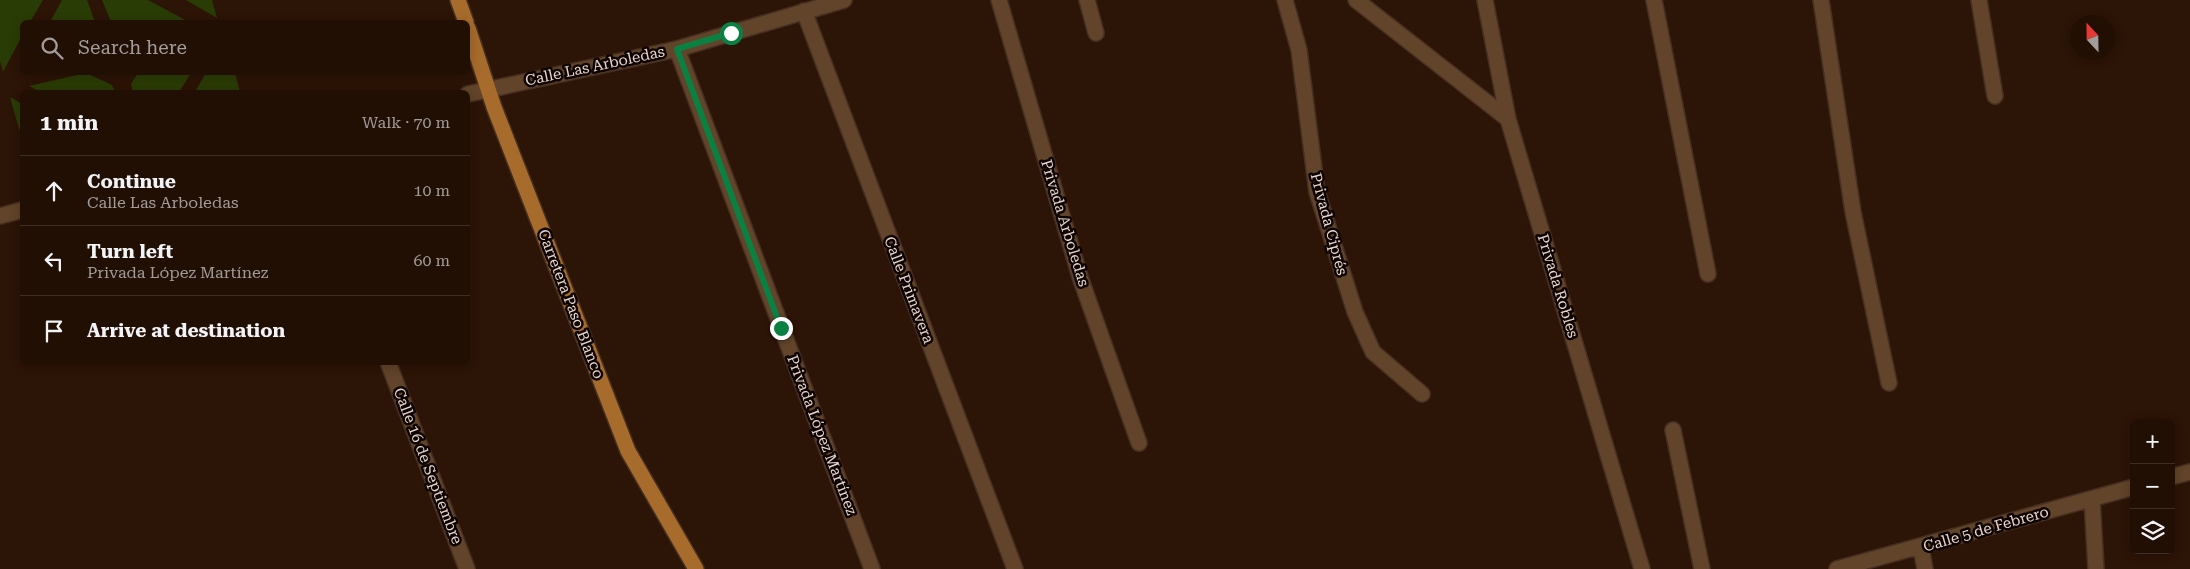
<!DOCTYPE html>
<meta charset="utf-8">
<style>
body{margin:0;font-family:"Roboto Serif",serif;background:#29180e;color:#f1f3f6}
.controls{position:absolute;right:15px;bottom:15px;display:grid;overflow:hidden;border-radius:8px;box-shadow:0 2px 12px #0003}
.controls button{width:45px;height:45px;display:grid;place-items:center;padding:0;border:0;border-bottom:1px solid #3e2f26;background:#210f04;color:#f1f3f6;font:25px sans-serif}
.compass{position:absolute;left:2070px;top:15px;width:45px;height:45px;border-radius:50%;background:#210f04;box-shadow:0 2px 12px #0003;rotate:338deg}
.stop{position:absolute;width:15px;height:15px;margin:-11px;border:4px solid #0b8043;border-radius:50%;background:#fff}
.stop.end{background:#0b8043;border-color:#fff;box-shadow:0 1px 5px #0008}
.list{margin:0;padding:0;list-style:none}
h2{display:flex;justify-content:space-between;align-items:center;height:65px;margin:0;padding:0 20px;font-size:21px}
h2 small{font-size:16px;font-weight:400;color:#a29c9a}
.list li{display:grid;grid-template-columns:32px 1fr auto;gap:15px;align-items:center;box-sizing:border-box;height:70px;padding:0 20px;border-top:1px solid #3e2f26}
.list b{display:block;font-size:19px;white-space:nowrap}
.list p{margin:0;font-size:16px;white-space:nowrap;color:#a29c9a}
.list em{font-size:16px;font-style:normal;color:#a29c9a}
.icon{flex:none;width:28px;height:28px;fill:none;stroke:currentColor;stroke-width:2;stroke-linecap:round;stroke-linejoin:round}
.map{position:relative;flex:none;width:2190px;height:569px;overflow:hidden}
.search{position:absolute;background:#210f04;box-shadow:0 2px 12px #0003;left:20px;top:20px;width:450px;height:55px;display:flex;align-items:center;gap:12px;box-sizing:border-box;padding:0 18px;border-radius:8px;color:#a29c9a;font-size:19px}
.panel{position:absolute;background:#210f04;box-shadow:0 2px 12px #0003;left:20px;top:90px;width:450px;height:275px;border-radius:8px}
.map>svg:first-child{display:block}
.green{fill:#2a3c05}
.lines{fill:none;stroke-linecap:round;stroke-linejoin:round}
.minor-casing{stroke:#462f22;stroke-width:18}
.major-casing{stroke:#462f22;stroke-width:18}
.minor{stroke:#614429;stroke-width:15}
.major{stroke:#a76b2c;stroke-width:15}
.route{stroke:#0b8043;stroke-width:6}
.labels{text-anchor:middle;dominant-baseline:central;stroke-width:5;stroke-linejoin:round;paint-order:stroke}
.street-label{font-size:15px;fill:#e8d7ce;stroke:#0d0401}
</style>
<div class="map">
<svg width="2190" height="569" viewBox="0 0 2190 569">
<rect width="100%" height="100%" fill="#2c1406"/>
<path class="green" d="M0 0H43L30 22H22V36L3 72 0 61Z
M62 0H87L95 22H50Z
M102 0H148L189 22H111Z
M186 0H212L217 18Z
M86 73 112 85 115 92H41L29 86Z
M138 73V72L191 73 179 92H133L131 84Z
M206 73H235L240 92H195Z
M10 97 22 104V139Z"/>
<g class="lines">
<g class="minor-casing">
<path id="minor" d="M999 0 1080 277 1139 443
M1087 0 1096 33
M1285 0 1299 50 1317 192 1355 312 1373 352 1422 394
M1356 0 1508 119
M1485 0 1508 119 1642 569
M1654 0 1708 274
M1821 0 1853 212 1889 383
M1979 0 1995 96
M804 11 1015 569
M677 49 872 569
M468 94 677 49 844 0
M0 216 22 210
M388 362 467 569
M1673 430 1702 569
M2171 477 2190 472
M2092 499 2096 569
M1921 548 1925 569
M1837 569 2134 487"/>
</g>
<g class="major-casing">
<path id="major" d="M458 0 466 22
M468 28 494 107 628 451 696 569"/>
</g>
<use href="#minor" class="minor"/>
<use href="#major" class="major"/>
</g>
<g class="lines">
<path class="route" d="M731 33 677 49 781 328"/>
</g>
<g class="labels">
<g class="street-label">
<text transform="translate(595 66) rotate(-12)">Calle Las Arboledas</text>
<text transform="translate(1065 223) rotate(73)">Privada Arboledas</text>
<text transform="translate(1329 224) rotate(75)">Privada Ciprés</text>
<text transform="translate(1558 286) rotate(73)">Privada Robles</text>
<text transform="translate(909 290) rotate(69)">Calle Primavera</text>
<text transform="translate(571 304) rotate(69)">Carretera Paso Blanco</text>
<text transform="translate(822 435) rotate(69)">Privada López Martínez</text>
<text transform="translate(428 466) rotate(69)">Calle 16 de Septiembre</text>
<text transform="translate(1986 529) rotate(-16)">Calle 5 de Febrero</text>
</g>
</g>
</svg>
<div class="controls">
<button>+</button>
<button>−</button>
<button><svg class="icon" aria-label="layers" viewBox="0 0 24 24"><path d="M12 4l9 5-9 5-9-5zM3 14l9 5 9-5"/></svg></button>
</div>
<svg class="compass" viewBox="-18 -18 36 36"><path d="M0-13l5 13h-10z" fill="#e53935"/><path d="M0 13l5-13h-10z" fill="#a29c9a"/></svg>
<div class="stop" style="left:731px;top:33px"></div>
<div class="stop end" style="left:781px;top:328px"></div>
<div class="search"><svg class="icon" aria-label="search" viewBox="0 0 24 24"><circle cx="10" cy="10" r="6"/><path d="M15 15l6 6"/></svg>Search here</div>
<section class="panel">
<h2>1 min<small>Walk · 70 m</small></h2>
<ul class="list">
<li><svg class="icon" aria-label="ahead" viewBox="0 0 24 24"><path d="M12 20V5M6 11l6-6 6 6"/></svg><div><b>Continue</b><p>Calle Las Arboledas</p></div><em>10 m</em></li>
<li><svg class="icon" aria-label="left" viewBox="0 0 24 24"><path d="M17 20v-9H6M10 6l-5 5 5 5"/></svg><div><b>Turn left</b><p>Privada López Martínez</p></div><em>60 m</em></li>
<li><svg class="icon" aria-label="arrive" viewBox="0 0 24 24"><path d="M6 21V4h12l-3 4 3 4H6"/></svg><div><b>Arrive at destination</b></div></li>
</ul>
</section>
</div>
